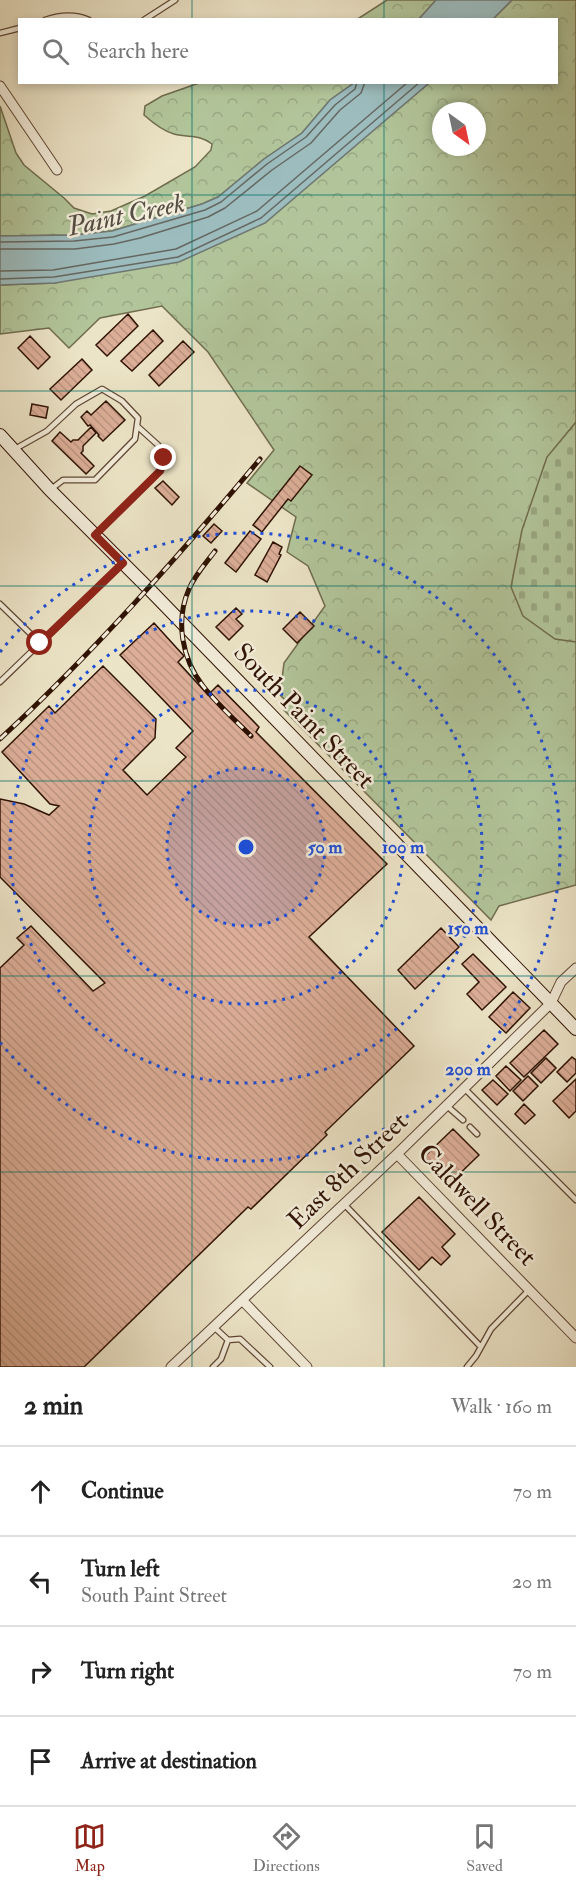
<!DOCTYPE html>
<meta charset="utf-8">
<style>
body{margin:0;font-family:"IM FELL Double Pica",serif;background:#f6f6f6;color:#222}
.compass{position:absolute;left:432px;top:102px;width:54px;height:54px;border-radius:50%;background:#fff;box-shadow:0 3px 9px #0003;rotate:147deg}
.stop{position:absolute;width:18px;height:18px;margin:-14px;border:4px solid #8f2418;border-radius:50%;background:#fff}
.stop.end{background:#8f2418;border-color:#fff;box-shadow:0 2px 6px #0008}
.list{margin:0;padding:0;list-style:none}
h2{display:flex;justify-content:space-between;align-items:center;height:78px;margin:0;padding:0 24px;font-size:26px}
h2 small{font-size:20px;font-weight:400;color:#767676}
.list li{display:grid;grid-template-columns:39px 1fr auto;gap:18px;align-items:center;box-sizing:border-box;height:90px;padding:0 24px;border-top:2px solid #e0e0e0}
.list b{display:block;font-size:22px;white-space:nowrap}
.list p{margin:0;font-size:20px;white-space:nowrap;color:#767676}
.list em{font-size:20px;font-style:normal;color:#767676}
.icon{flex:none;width:33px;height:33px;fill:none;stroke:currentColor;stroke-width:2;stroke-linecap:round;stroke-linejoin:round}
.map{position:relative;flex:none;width:576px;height:1367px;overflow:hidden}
.search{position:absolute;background:#fff;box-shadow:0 3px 9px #0003;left:18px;right:18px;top:18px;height:66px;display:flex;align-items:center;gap:15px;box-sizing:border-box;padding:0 21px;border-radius:0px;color:#767676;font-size:22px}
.sheet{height:438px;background:#fff}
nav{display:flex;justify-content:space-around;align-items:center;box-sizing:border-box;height:84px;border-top:2px solid #e0e0e0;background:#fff;font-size:16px;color:#767676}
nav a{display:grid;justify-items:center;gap:3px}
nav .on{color:#8f2418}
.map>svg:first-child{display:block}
.forest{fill:url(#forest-crowns);stroke:#706c4e;stroke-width:1.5;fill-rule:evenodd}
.cemetery{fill:url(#cemetery-stones);stroke:#706c4e;stroke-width:1.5}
.water{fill:#9cbcbe;stroke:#707873;stroke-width:1.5}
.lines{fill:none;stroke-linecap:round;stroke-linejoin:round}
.shore{stroke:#666760;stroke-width:1.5}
.building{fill:url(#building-back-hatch);stroke:#2f1203;stroke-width:1.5}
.lane-casing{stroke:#5e4634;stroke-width:7}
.street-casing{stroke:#5e4634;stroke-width:11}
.secondary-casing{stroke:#2f1203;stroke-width:14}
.lane{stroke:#f3eddb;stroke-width:4.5}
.street{stroke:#f3eddb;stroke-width:9}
.secondary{stroke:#f3eddb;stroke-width:12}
.rail-casing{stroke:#2f1203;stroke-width:5}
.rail{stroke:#f3eddb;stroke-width:3;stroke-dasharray:9;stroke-linecap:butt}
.route{stroke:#8f2418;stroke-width:8}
.grid{fill:none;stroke:#0f766e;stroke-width:1.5;stroke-opacity:0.55}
.ring{fill:none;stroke:#1d4ed8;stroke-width:3;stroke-dasharray:3 6}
.labels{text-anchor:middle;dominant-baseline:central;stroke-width:5;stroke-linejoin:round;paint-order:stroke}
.street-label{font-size:26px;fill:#2f1203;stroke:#f3eddb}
.water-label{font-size:27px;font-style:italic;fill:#554e44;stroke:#f3eddb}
.centre{fill:#1d4ed8;stroke:#f3eddb;stroke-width:3}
.ring-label{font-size:18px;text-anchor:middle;font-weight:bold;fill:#1d4ed8;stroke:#f3eddb;stroke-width:5;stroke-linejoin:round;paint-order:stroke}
</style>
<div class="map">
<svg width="576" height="1367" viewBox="0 0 576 1367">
<defs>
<pattern id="forest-crowns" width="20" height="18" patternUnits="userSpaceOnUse" patternTransform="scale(1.5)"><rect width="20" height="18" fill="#b2c59a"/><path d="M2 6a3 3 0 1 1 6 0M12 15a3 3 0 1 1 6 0" fill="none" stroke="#99a883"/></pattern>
<pattern id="cemetery-stones" width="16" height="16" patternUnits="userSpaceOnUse" patternTransform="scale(1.5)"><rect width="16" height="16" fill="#b2c59a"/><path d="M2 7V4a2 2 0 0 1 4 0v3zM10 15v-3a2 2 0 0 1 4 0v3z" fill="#99a883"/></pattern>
<pattern id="building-back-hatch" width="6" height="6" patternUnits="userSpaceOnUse" patternTransform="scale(1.5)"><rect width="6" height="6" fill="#dcae98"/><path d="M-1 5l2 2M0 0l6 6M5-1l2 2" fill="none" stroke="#bd9581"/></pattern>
</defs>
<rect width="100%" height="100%" fill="#ece4c7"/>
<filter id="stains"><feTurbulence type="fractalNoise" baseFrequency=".00333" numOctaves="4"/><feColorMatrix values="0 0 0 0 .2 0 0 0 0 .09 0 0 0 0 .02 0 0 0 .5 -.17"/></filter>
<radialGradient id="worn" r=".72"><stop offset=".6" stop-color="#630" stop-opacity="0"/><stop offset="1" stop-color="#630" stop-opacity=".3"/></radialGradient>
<path class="forest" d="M387 0H436L419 19 356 20Z
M512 0H576V885L499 906 491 920 284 710 287 702 280 695 284 663 325 606 308 566 287 552 296 517 247 483 274 450 208 352 162 306 100 318 69 348 49 328 0 334V285L55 283 264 223 429 83 556 82V20L493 19ZM441 111H477V147H441Z
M199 83H354L330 100 302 133 264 159 218 197 202 204 112 231 74 235 0 236V106L16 153 24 165 64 198 74 208 92 214 111 211 145 196 195 167 211 150 212 144C199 134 190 138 174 134 163 131 153 123 144 115L145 106 162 96Z"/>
<path class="cemetery" d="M576 422V642L555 639 523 616 511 587 522 530 547 457Z"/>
<path class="water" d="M436 0H512L493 19H419Z
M354 83H429L265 223 179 262 55 283 0 285V236L74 235 112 231 202 204 218 197 264 159 302 133 330 100Z"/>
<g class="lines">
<path class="shore" d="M0 242 74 241 113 237 205 210 221 202 267 164 306 137 335 105 355 89 357 82
M0 249H75L114 244 140 238 208 217 225 208 272 170 311 143 340 110 361 93 365 82
M0 271 53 270 176 249 257 211 408 82
M0 279 54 277 178 257 261 218 420 82"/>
</g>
<path class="building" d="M128 314 138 326 107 356 96 345Z
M153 330 163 341 132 371 121 361Z
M30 336 50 357 38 369 18 348Z
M183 341 194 352 159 386 149 375Z
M82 359 92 370 61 400 50 389Z
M106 401 125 420 103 441 98 436 99 435 90 425 88 426 81 417 87 411 91 415Z
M32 404 48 407 46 418 30 415Z
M91 427 96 433 83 446V451L81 453 94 466 86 474 52 441 60 432 71 442 73 440H78Z
M300 466 312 475 291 501 288 499 262 532 253 525Z
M163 481 179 497 172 505 155 488Z
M214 524 222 531 211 543 203 536Z
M250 531 261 539 236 572 225 563Z
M273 542 282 547 279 554 281 555 267 582 255 575Z
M236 608 242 614 236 619 243 626 229 640 216 627Z
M300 612 314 626 297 643 283 629Z
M154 623 184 656 178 662 208 695 218 685 259 727 256 732 387 864 309 937 414 1046 325 1132 327 1135 251 1209 248 1207 84 1367H0V968L24 945 17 938 31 926 93 991 105 983 0 877V799L24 804 49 815 59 806 50 804 2 752 49 706 55 713 103 666 156 719 155 738 123 770 147 795 186 757 176 748 193 731 120 655Z
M441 928 459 947 415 989 398 970Z
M473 954 506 987 482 1010 467 994 479 982 462 964Z
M513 992 530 1008 506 1033 489 1017Z
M544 1030 558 1044 524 1077 510 1063Z
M572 1057 576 1060V1073L567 1082 557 1072Z
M546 1058 556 1068 541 1083 531 1073Z
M506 1066 521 1080 510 1091 496 1076Z
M528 1076 538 1086 523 1101 513 1091Z
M576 1079V1111L569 1118 553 1101Z
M493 1080 508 1094 497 1105 482 1090Z
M524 1104 535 1115 525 1124 515 1114Z
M453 1129 479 1155 450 1183 424 1157Z
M419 1197 455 1234 442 1247 450 1256 441 1265 432 1257 419 1270 382 1232Z"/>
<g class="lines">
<g class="lane-casing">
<path id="lane" d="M45 20C60 15 75 14 89 20
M144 20 175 0
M0 33 20 28
M15 449 47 431 76 404 102 389 122 401 138 418 135 439 95 480H63L50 490
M95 535 160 471 164 458 158 445 137 426
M0 604 40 643
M0 682 123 563
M464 1088 576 1200
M447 1106 463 1120
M470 1127 477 1134
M344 1204 481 1347
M214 1327 228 1340 240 1339 270 1367
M213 1367 221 1359 228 1340
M467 1367 476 1356 491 1329 529 1290"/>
</g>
<g class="street-casing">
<path id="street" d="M0 86 57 170
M397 1154 576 1338
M242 1300 307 1367
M171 1367 397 1154 551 1003 561 982 576 968"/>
</g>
<g class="secondary-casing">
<path id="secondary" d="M0 435 50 490 149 589 576 1029"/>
</g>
<use href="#lane" class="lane"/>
<use href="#street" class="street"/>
<use href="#secondary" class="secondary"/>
<g class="rail-casing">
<path id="rail" d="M215 551C206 563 195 575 189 589 175 621 182 659 203 686 217 704 235 720 251 736
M0 739C94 652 178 557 260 459"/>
</g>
<use href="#rail" class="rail"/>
</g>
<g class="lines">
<path class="route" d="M40 643 123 563 95 535 160 471 164 458"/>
</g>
<path class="grid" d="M192 0V20M384 0V20M192 82V1367M384 82V1367M0 195H576M0 391H576M0 586H576M0 781H576M0 976H576M0 1172H576"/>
<circle cx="246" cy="847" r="79" fill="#1d4ed8" fill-opacity=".12"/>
<g class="ring">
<circle cx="246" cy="847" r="79"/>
<circle cx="246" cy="847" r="157"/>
<circle cx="246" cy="847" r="236"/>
<path d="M0 652A314 314 0 1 1 0 1042"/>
</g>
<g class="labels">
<g class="street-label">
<text transform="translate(304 716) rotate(46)">South Paint Street</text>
<text transform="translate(348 1171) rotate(-44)">East 8th Street</text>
<text transform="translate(477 1205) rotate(46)">Caldwell Street</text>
</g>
<g class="water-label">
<text transform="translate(126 215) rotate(-12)">Paint Creek</text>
</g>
</g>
<circle cx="246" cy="847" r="9" class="centre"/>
<g class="ring-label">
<text x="325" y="853">50 m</text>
<text x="403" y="853">100 m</text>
<text x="468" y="934">150 m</text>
<text x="468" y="1075">200 m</text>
</g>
<rect width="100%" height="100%" filter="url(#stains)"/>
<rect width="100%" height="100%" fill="url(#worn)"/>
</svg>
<svg class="compass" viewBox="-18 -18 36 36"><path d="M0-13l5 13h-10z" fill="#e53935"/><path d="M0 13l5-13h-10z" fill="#767676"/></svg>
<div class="stop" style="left:40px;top:643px"></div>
<div class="stop end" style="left:164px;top:458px"></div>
<div class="search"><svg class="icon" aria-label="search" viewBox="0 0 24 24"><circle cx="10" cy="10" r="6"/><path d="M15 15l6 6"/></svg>Search here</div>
</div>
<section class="sheet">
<h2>2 min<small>Walk · 160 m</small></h2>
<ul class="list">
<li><svg class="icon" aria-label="ahead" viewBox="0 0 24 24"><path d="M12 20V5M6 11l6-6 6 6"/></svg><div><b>Continue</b></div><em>70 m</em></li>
<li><svg class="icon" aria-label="left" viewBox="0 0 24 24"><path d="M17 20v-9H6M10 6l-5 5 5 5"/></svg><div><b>Turn left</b><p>South Paint Street</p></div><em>20 m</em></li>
<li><svg class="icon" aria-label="right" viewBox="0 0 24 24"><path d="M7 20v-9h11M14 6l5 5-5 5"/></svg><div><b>Turn right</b></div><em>70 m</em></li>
<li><svg class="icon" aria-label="arrive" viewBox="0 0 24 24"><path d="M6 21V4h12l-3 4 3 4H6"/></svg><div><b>Arrive at destination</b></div></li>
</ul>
</section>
<nav>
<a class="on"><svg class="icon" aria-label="map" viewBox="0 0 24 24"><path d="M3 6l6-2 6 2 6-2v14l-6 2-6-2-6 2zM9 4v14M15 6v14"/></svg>Map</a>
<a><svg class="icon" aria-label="directions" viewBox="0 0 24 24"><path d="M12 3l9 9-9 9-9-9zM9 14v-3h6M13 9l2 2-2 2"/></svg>Directions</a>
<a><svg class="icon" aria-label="saved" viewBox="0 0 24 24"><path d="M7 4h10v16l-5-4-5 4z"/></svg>Saved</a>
</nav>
